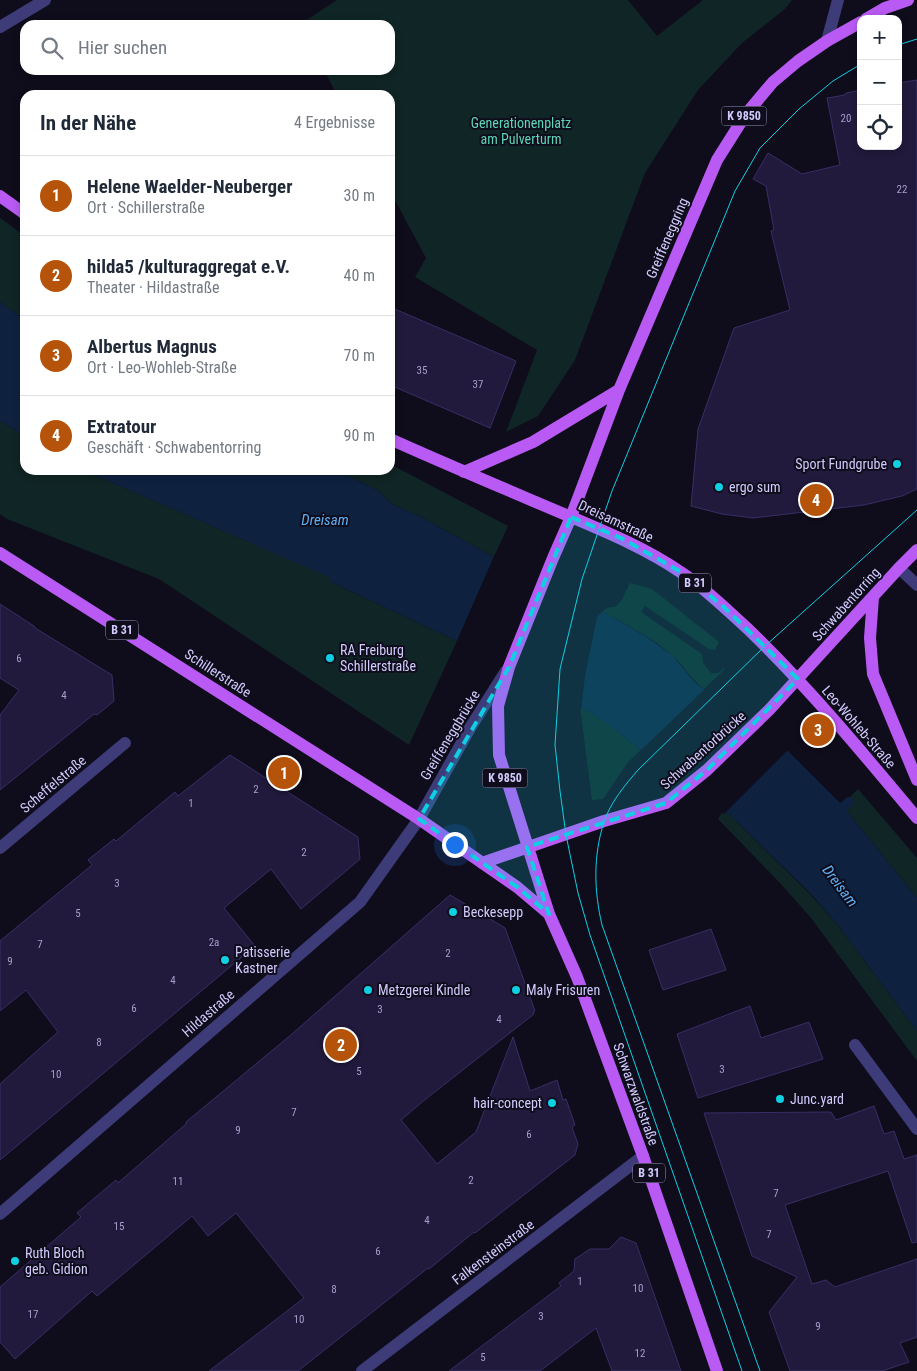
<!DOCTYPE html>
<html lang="de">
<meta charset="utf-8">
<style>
body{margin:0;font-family:"Roboto Condensed",sans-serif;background:#f2f2f3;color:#1f2937}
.controls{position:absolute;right:15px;top:15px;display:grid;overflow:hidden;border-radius:10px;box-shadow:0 2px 8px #0003}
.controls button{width:45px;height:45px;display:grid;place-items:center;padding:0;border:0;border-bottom:1px solid #e0e1e3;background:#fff;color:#1f2937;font:25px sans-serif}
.you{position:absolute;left:454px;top:844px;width:18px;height:18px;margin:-12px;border:4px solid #fff;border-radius:50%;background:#1a73e8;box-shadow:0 0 0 8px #1a73e833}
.badge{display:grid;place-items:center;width:32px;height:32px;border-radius:50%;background:#b45309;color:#fff;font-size:16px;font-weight:700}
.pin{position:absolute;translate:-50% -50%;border:2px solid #fff;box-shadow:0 1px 5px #0006}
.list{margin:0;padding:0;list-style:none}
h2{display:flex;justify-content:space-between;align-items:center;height:65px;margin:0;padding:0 20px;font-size:21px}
h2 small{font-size:16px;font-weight:400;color:#747a83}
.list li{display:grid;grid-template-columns:32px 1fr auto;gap:15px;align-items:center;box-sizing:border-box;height:80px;padding:0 20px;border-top:1px solid #e0e1e3}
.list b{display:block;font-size:19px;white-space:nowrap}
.list p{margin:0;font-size:16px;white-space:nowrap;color:#747a83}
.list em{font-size:16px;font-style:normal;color:#747a83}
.icon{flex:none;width:28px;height:28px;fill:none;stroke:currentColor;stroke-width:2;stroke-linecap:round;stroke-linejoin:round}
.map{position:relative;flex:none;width:917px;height:1371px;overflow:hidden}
.search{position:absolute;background:#fff;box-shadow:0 2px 8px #0003;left:20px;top:20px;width:375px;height:55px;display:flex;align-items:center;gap:12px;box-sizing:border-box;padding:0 18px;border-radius:15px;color:#747a83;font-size:19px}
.panel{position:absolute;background:#fff;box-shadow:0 2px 8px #0003;left:20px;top:90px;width:375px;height:385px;border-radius:15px}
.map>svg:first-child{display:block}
.green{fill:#102525}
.water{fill:#0e213e}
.pier{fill:#0f0d1c}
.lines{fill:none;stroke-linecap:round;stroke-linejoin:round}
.stream{stroke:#0e213e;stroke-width:10}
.building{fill:#211a3c;stroke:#392e66}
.minor{stroke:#3d3b78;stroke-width:12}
.major{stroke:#ba5af4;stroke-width:12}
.tram{stroke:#0fcfe3;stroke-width:1}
.marked{fill:#0fcfe3;fill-opacity:0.2;stroke:#0fcfe3;stroke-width:4;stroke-dasharray:10 6;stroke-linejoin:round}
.poi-dot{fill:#0fcfe3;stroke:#0f0d1c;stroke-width:2}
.labels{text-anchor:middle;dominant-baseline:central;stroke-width:4;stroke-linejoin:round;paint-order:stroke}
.number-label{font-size:11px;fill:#a59fcc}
.shield{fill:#0f0d1c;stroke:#9792b9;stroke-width:1}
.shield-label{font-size:12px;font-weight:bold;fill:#d1cbfc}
.park-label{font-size:14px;fill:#5dd5b7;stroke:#0f0d1c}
.street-label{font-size:14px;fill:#d1cbfc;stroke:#0f0d1c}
.poi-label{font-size:14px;fill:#d1cbfc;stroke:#0f0d1c;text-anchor:start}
.water-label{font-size:15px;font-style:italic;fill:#60b0f4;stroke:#0f0d1c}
</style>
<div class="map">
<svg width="917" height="1371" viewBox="0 0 917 1371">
<rect width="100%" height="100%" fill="#0f0d1c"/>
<path class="green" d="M337 0H628L657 36 703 0H792L785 9 742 43 698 90 645 173 575 360 538 416 506 432 537 350 415 277 426 258 390 191V95H337L324 70H390V25H299Z
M0 218 25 236V320L0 302Z
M0 421 25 436V470H83L330 577 331 582 457 641 409 745 159 579 7 519 0 514Z
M390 464 508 526 494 557 421 517 392 504 377 490 336 470H390Z
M630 583 652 589 719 642 715 650 709 649 645 606 641 612 702 654 703 663 711 673H718L724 668 725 669 704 689C691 679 684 666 672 655 652 637 625 624 602 611L610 607H615L621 601Z
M580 706 609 725 641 750 628 762 603 799 592 800Z
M858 789 917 858V898L842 805Z
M723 810 731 816 811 895 837 924 917 1031V1061L811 918 780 883 718 819Z"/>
<path class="water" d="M0 302 25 320V436L0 421Z
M83 470H336L377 490 392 504 421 517 494 557 602 611 645 636 672 655 694 682 787 750 842 805 917 898V1031L837 924 811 894 731 816 687 785 609 725 580 706 457 641 331 582 329 577Z"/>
<path class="pier" d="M495 554 604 610 597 617 585 676 581 710 456 643Z
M706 688 789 749 724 814 639 752Z"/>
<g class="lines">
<path class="stream" d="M835 814 849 802"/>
</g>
<path class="building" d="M917 80V489L902 496 864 505 753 518 722 514 691 506 698 429 734 328 790 310 771 231 774 230 766 186 753 179 768 153 802 174 840 165 827 98 845 95 846 93 861 90V146H898V83Z
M390 307 516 361 490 428 390 385Z
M0 604 34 626 35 628 112 675 114 701 97 715 94 714 0 790V715L19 690 0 678Z
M230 755 358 837 360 859 301 909 271 869 224 908 255 946 0 1160V1084L58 1032 26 990 0 1011V941L92 865 88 860 114 839 116 841 175 792 178 796Z
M450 895 505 928 535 1011 533 1012 534 1014 422 1102 401 1120 437 1164 476 1132 513 1037 530 1091 557 1080 563 1100 566 1099 575 1125 572 1127 578 1144 575 1155 475 1233 474 1232 429 1269 428 1268 298 1371H209L304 1298 236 1213 208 1236 192 1216 97 1296 92 1291 15 1359 0 1342V1287L81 1217 77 1213 116 1180 118 1183 186 1124V1122L292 1034Z
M711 929 726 970 663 990 649 950Z
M750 1006 761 1038 809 1022 823 1059 698 1098 677 1034Z
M874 1106 884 1134 894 1131 904 1159 917 1155V1242L912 1243 888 1171 785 1205 812 1284 826 1280 835 1287 917 1259V1337L900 1343 909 1362 882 1371H790L769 1312 797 1277 752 1256 704 1113 831 1112 836 1120Z
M621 1237 636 1243 681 1371H612L596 1328 540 1371H449L561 1286 559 1283 574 1271 575 1259 590 1249H609Z"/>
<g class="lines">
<path class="minor" d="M0 27 45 0
M827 41 838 0
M899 568 917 585
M0 848 125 743
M855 1045 917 1129
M0 1214 360 902 419 819 470 728 506 671
M362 1371 643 1156"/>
<path class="major" d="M866 19 885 8 908 0
M0 196 25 214
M390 439C450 466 510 491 571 517 609 533 647 549 682 573 706 589 727 610 748 629 809 688 863 753 917 818
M464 472 533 442 619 390
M0 553 419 819 517 887 549 914
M873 597 870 638 873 674 917 780
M482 863 604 821 666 803 707 770 769 710 899 568 917 550
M717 1371 643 1156 577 977 549 914 499 755 498 706 509 667 553 558 571 517 619 390 717 160 746 114 773 82 798 61 827 41 861 22"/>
<path class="tram" d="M898 45 917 39
M742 1371 590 935 578 893 566 835 560 791 555 745 560 669 582 579 612 491 735 191 760 148 799 109 833 81 861 64
M760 1371 602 925C594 891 593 856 604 822 610 803 625 785 638 770L765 646 917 510"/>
</g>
<path class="marked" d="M571 517 621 538 683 573 725 608 798 679 707 770 666 803 527 847 549 914 517 887 419 819 509 667Z"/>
<g class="poi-dot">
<circle cx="897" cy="464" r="5"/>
<circle cx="719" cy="487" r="5"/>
<circle cx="330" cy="658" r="5"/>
<circle cx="453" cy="912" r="5"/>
<circle cx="225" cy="960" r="5"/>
<circle cx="368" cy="990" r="5"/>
<circle cx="516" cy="990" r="5"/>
<circle cx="780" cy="1099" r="5"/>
<circle cx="552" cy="1103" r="5"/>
<circle cx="15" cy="1261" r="5"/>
</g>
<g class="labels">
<g class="number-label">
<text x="846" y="118">20</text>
<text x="902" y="189">22</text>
<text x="422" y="370">35</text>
<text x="478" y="384">37</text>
<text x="19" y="658">6</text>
<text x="64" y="695">4</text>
<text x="256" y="789">2</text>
<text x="191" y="803">1</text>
<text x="304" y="852">2</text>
<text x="117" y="883">3</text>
<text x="78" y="913">5</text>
<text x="214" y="942">2a</text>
<text x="40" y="944">7</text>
<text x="448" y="953">2</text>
<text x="10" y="961">9</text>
<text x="173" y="980">4</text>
<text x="134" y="1008">6</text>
<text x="380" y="1009">3</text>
<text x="499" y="1019">4</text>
<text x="99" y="1042">8</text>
<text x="722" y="1069">3</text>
<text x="359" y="1071">5</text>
<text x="56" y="1074">10</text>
<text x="294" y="1112">7</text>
<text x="238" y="1130">9</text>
<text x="529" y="1134">6</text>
<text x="471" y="1180">2</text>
<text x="178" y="1181">11</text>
<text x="776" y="1193">7</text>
<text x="427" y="1220">4</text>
<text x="119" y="1226">15</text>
<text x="769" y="1234">7</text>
<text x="378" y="1251">6</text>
<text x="580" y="1281">1</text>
<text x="638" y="1288">10</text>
<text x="334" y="1289">8</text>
<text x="33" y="1314">17</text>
<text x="541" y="1316">3</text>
<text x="299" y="1319">10</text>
<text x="818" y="1326">9</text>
<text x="640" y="1353">12</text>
<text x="483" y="1357">5</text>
</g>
<g class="shield">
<rect x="721.5" y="106.5" width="45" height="19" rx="4"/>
<rect x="679" y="573.5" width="32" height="19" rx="4"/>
<rect x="106" y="620.5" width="32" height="19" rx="4"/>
<rect x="482.5" y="768.5" width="45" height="19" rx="4"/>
<rect x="633" y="1163.5" width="32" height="19" rx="4"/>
</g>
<g class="shield-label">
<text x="744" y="116">K 9850</text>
<text x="695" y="583">B 31</text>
<text x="122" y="630">B 31</text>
<text x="505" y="778">K 9850</text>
<text x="649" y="1173">B 31</text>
</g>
<g class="park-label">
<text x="521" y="123">Generationenplatz<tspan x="521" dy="16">am Pulverturm</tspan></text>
</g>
<g class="street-label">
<text transform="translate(667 238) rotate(-67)">Greiffeneggring</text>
<text transform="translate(616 521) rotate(25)">Dreisamstraße</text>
<text transform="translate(846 604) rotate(-48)">Schwabentorring</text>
<text transform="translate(218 673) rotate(33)">Schillerstraße</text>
<text transform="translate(859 727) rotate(49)">Leo-Wohleb-Straße</text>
<text transform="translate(450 735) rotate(-59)">Greiffeneggbrücke</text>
<text transform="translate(703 750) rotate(-42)">Schwabentorbrücke</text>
<text transform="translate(53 784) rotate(-40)">Scheffelstraße</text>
<text transform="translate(208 1013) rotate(-41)">Hildastraße</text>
<text transform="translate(636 1094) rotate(70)">Schwarzwaldstraße</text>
<text transform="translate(493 1252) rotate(-37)">Falkensteinstraße</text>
</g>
<g class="poi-label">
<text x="887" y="464" text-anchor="end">Sport Fundgrube</text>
<text x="729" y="487">ergo sum</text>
<text x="340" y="650">RA Freiburg<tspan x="340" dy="16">Schillerstraße</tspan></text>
<text x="463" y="912">Beckesepp</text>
<text x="235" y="952">Patisserie<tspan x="235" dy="16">Kastner</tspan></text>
<text x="378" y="990">Metzgerei Kindle</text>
<text x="526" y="990">Maly Frisuren</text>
<text x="790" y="1099">Junc.yard</text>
<text x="542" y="1103" text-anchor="end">hair-concept</text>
<text x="25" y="1253">Ruth Bloch<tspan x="25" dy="16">geb. Gidion</tspan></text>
</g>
<g class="water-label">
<text x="325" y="520">Dreisam</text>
<text transform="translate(840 886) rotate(53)">Dreisam</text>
</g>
</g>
</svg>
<div class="controls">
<button>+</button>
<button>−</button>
<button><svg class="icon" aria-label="locate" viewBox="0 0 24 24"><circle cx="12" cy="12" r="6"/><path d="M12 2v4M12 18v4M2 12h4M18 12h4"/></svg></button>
</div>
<div class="you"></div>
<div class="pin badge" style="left:284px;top:773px">1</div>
<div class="pin badge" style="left:341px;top:1045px">2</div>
<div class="pin badge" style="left:818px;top:730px">3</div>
<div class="pin badge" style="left:816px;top:500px">4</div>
<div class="search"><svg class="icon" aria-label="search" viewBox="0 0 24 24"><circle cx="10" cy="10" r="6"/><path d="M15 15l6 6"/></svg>Hier suchen</div>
<section class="panel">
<h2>In der Nähe<small>4 Ergebnisse</small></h2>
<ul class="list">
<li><span class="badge">1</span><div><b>Helene Waelder-Neuberger</b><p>Ort · Schillerstraße</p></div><em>30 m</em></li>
<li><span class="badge">2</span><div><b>hilda5 /kulturaggregat e.V.</b><p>Theater · Hildastraße</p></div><em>40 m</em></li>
<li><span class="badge">3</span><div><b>Albertus Magnus</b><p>Ort · Leo-Wohleb-Straße</p></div><em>70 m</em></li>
<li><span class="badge">4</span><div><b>Extratour</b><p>Geschäft · Schwabentorring</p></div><em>90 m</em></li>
</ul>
</section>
</div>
